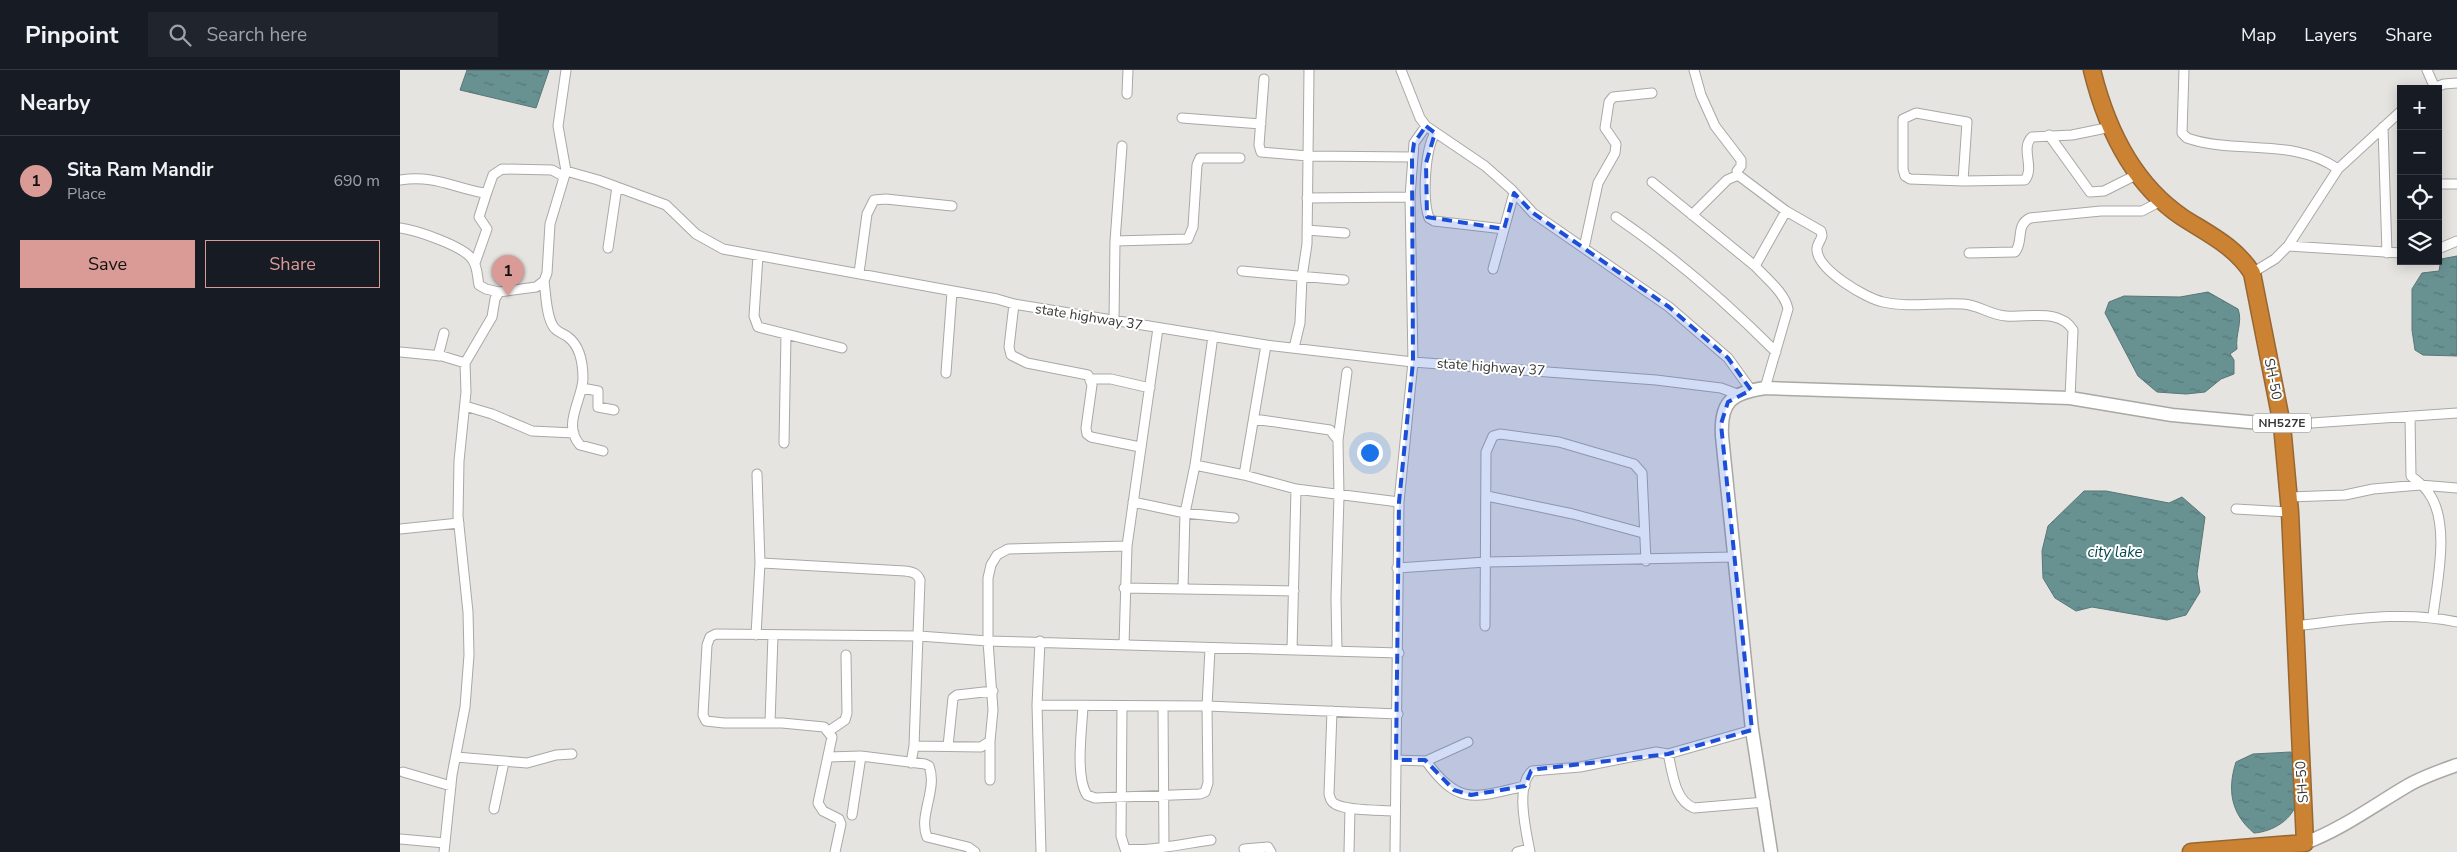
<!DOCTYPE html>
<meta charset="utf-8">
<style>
body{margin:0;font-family:"Nunito Sans",sans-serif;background:#20242c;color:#f1f3f6}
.controls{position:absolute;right:15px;top:15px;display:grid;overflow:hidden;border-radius:0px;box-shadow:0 2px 12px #0003}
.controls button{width:45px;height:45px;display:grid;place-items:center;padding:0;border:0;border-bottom:1px solid #363941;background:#171b24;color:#f1f3f6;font:25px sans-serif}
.you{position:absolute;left:969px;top:382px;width:18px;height:18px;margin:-12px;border:4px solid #fff;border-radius:50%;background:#1a73e8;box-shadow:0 0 0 8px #1a73e833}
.badge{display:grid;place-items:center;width:32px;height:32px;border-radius:50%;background:#da9b96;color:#111;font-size:16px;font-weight:700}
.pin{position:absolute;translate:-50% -41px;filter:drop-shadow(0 1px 2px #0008)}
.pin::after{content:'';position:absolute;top:26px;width:18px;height:15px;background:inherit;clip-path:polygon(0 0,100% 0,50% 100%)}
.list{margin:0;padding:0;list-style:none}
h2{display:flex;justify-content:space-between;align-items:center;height:65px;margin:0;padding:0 20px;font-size:21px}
h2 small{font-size:16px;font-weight:400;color:#9ea1a6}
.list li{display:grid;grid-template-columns:32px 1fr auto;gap:15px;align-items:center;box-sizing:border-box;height:90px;padding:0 20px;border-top:1px solid #363941}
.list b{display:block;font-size:19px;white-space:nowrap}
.list p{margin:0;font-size:16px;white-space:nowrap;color:#9ea1a6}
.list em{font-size:16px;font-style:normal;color:#9ea1a6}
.actions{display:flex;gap:10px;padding:15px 20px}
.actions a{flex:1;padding:11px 0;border:1px solid #da9b96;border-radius:0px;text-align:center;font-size:18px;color:#da9b96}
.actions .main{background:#da9b96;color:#111}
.icon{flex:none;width:28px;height:28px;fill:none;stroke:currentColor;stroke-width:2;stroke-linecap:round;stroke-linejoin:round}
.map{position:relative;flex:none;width:2057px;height:782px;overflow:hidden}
header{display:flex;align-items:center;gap:30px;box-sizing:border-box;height:70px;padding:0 25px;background:#171b24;border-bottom:1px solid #363941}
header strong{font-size:24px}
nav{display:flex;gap:28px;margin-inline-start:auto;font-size:18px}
.search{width:350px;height:45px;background:#20242c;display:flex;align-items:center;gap:12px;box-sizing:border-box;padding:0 18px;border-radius:0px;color:#9ea1a6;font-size:19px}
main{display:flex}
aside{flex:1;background:#171b24}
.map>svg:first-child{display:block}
.water{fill:url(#water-ripples);stroke:#597676}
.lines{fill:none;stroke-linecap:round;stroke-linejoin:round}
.street-casing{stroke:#a9a8a4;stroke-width:11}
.secondary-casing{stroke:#a9a8a4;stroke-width:15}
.highway-casing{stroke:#976733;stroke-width:19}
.street{stroke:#fff;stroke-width:9}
.secondary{stroke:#fff;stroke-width:12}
.highway{stroke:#cb8232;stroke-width:16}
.marked{fill:#1d4ed8;fill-opacity:0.2;stroke:#1d4ed8;stroke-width:4;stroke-dasharray:10 6;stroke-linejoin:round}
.labels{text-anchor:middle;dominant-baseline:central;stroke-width:4;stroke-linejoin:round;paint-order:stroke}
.shield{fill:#fff;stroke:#727271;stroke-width:1}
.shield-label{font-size:12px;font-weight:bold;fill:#363634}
.street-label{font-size:14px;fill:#363634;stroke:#fff}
.water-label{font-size:15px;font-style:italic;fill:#034849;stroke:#fff}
</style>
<header>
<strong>Pinpoint</strong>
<div class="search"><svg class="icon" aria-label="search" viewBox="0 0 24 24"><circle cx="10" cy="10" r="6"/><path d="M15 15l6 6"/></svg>Search here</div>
<nav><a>Map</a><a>Layers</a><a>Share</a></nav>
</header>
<main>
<aside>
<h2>Nearby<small></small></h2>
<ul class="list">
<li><span class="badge">1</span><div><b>Sita Ram Mandir</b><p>Place</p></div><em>690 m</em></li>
</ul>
<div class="actions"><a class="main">Save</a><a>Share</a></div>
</aside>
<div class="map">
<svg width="2057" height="782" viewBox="0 0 2057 782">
<defs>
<pattern id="water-ripples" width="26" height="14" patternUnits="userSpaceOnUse" patternTransform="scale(1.25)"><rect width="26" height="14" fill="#689192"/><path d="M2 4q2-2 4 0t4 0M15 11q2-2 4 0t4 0" fill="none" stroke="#567778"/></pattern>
</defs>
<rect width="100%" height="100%" fill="#e5e4e0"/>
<path class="water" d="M67 0H149L136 38 60 20Z
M2057 186V286L2023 285 2015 280 2012 260V219L2022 203 2039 201 2041 189Z
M1808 222 1838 239C1843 252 1835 264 1837 279L1830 284 1834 290V304L1821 309 1805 322 1786 324 1757 322 1738 306 1705 243 1709 232 1724 226 1780 227Z
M1684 421H1706L1769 433 1782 427 1805 447 1797 504 1800 522 1786 545 1767 550 1692 537 1676 541 1655 528 1643 508 1642 481 1648 456Z
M1891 682C1894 696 1898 715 1897 729 1895 749 1872 762 1854 763 1831 744 1827 720 1836 692L1853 684Z"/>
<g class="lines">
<g class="street-casing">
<path id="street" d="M166 0 158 56 166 101 198 110 266 135 296 164 323 179 597 229 614 234 866 275 1013 292 1256 310 1321 318 1337 324
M1001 0 1020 48 1026 56 1085 96 1111 119 1133 143 1269 237 1328 288 1351 320
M1294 0 1301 25 1315 56 1341 90V96L1337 101 1338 105 1386 141 1421 161 1422 166C1421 170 1416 176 1417 180 1418 200 1465 228 1483 232 1509 238 1537 232 1563 234 1579 235 1590 245 1606 246 1628 248 1660 238 1673 260L1670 328
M1784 0 1782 63 1787 68C1836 85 1893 67 1938 99
M2027 0 2034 16
M864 9 859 75 861 82 908 86 1012 87
M2031 19 2044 14 2057 13
M727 24 728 0
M782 48 861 54
M1983 57 1987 183
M1035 63C1025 80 1022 129 1029 148L1034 151 1104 159
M1649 65 1690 122 1704 121 1736 105
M0 110C35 105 51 117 84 123L87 122 93 105 102 99 152 100 163 106
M1563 111 1510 109 1505 106 1503 99V49L1516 43 1567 52 1563 111 1625 110C1635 97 1620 78 1632 67L1672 65 1711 57
M1252 112 1355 196
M2038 114H2057
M907 128 1010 127
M1292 145 1327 110 1338 105
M1216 147C1276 188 1325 231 1376 282
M0 158C16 160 63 176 72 189 78 197 77 206 79 215L86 219 99 222
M907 160 945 163
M715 171 788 169 793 157 797 95 800 88H840
M1888 176 2001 183
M208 178 217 117
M1184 178 1198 113 1215 83 1216 74 1205 58 1209 32 1213 27 1252 23
M2038 179 2057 171
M1569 183 1615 182C1624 172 1615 155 1630 148L1701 141H1742L1761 131
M358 186 354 246 358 257 442 278
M75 193 87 159 79 147 87 122
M1093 199 1114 123
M842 201 944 210
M459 203 467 144 474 130 486 129 552 136
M1852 203 1875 189 1888 176 1938 99 2001 41
M144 211C146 224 146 245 153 256 156 262 163 263 168 267 180 276 183 295 183 309 182 330 162 355 180 375L203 381
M614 234 609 277 611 285 627 293 688 305 692 315 686 358 687 364 691 367 740 377
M714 251 715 171 722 76
M894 278 900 253 902 207 907 174 909 0
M0 282 42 286 65 293
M38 286 44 263
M546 303 552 222
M691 309H711L750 318
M182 318 198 321V337L214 340
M1365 318 1388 239C1385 223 1366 208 1355 196L1386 141
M65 336 92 344 132 361 174 363
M2010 346 2011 406C2017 411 2024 416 2028 422 2051 452 2037 512 2033 546
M854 349 930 360 938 370
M1882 355 2057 343
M384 373 386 265
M795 395 844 405 896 419 999 432
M844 405 866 275
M1087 426 1173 444 1243 463
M1889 427 1945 425 1973 419 2020 415 2057 418
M733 432 785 443 834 448
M1836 439 1890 442
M0 459 59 453
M360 493 505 501C513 502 517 503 520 510L514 676 511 693
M997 498 1086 492 1334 487
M724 518 894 521
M783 518 785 443 795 395 813 266
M1085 556 1086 382 1093 366 1100 364 1159 372 1234 394 1242 403 1246 491
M1894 556C1949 550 2002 540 2057 552
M356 565 360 493 357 404
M640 571 637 635 641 782
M724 575 727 476 758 258
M892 579 896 419
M937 581 936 528 939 426 938 370 947 302
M637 635 807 636 998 644
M683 636C682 660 675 706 687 725L695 728 800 724 805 722 808 713 807 636 810 579
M722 636 721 766 725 779C748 782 787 773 811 770
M763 636 764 777
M932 641 929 724C930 728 931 732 935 734 947 741 980 740 994 741
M370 653 373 565
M429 661 445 650 447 643 446 585
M514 676 581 677 590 671 593 640 588 571V508L591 495 597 485 608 479 727 476
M548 676 553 628 557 625 593 621
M1268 684C1273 703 1274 730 1294 738L1365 732
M56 687 127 693 156 685 172 684
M428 687 461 686 525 694 529 696C538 719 518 746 527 767L568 777 575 782
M996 690 1026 691C1059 737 1076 727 1125 716
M1026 691 1068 672
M3 702 51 716
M590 710V671
M94 739 104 692
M452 745 461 686
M0 769 45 773
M844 779 868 777 871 782
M44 782 52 705 65 637 69 585 68 542 58 446 59 391 66 322 65 293 92 247 95 229 99 222 136 217 144 211 147 203 150 154 166 101
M435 782 441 754 439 749 423 741 418 733 432 667 424 657 382 653H324L306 651 303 645 307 575 310 567 316 564 519 566 588 571 999 583
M949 782 950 738
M995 782 999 432 1013 292 1010 127 1014 73 1026 56
M1117 782 1129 779
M1130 782C1126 761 1115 716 1132 701L1180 697 1256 682 1268 684 1352 660"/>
</g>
<g class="secondary-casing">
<path id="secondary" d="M1905 773C1942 759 1973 736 2007 716 2022 707 2040 701 2057 695
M1371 782 1352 660 1322 366C1320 331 1332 323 1365 318L1670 328 1772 345 1882 355"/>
</g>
<g class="highway-casing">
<path id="highway" d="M1692 0C1706 57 1732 113 1782 147 1808 164 1835 176 1852 203L1882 355 1890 442 1905 773 1791 782"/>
</g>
<use href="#street" class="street"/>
<use href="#secondary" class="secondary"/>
<use href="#highway" class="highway"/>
</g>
<path class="marked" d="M1026 56 1035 63 1026 93 1027 147 1104 159 1114 123 1133 143 1269 237 1328 288 1351 320 1328 332 1321 354 1352 660 1268 684 1138 699 1131 701 1125 716 1071 725 1054 720 1025 690H996L999 432 1013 292 1012 87 1014 73Z"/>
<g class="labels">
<rect class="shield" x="1853" y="343.5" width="58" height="19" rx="4"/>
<g class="shield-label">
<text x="1882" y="353">NH527E</text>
</g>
<g class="street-label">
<text transform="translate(689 247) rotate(9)">state highway 37</text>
<text transform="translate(1091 297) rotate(4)">state highway 37</text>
<text transform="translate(1873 309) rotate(79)">SH-50</text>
<text transform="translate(1902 712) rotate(-94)">SH-50</text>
</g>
<g class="water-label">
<text x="1715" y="482">city lake</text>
</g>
</g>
</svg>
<div class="controls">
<button>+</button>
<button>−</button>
<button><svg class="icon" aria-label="locate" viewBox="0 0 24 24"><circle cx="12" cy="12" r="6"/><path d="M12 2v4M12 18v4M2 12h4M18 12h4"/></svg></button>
<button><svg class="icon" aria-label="layers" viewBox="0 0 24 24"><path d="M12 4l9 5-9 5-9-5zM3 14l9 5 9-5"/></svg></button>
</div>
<div class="you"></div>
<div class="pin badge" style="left:108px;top:226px">1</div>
</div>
</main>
